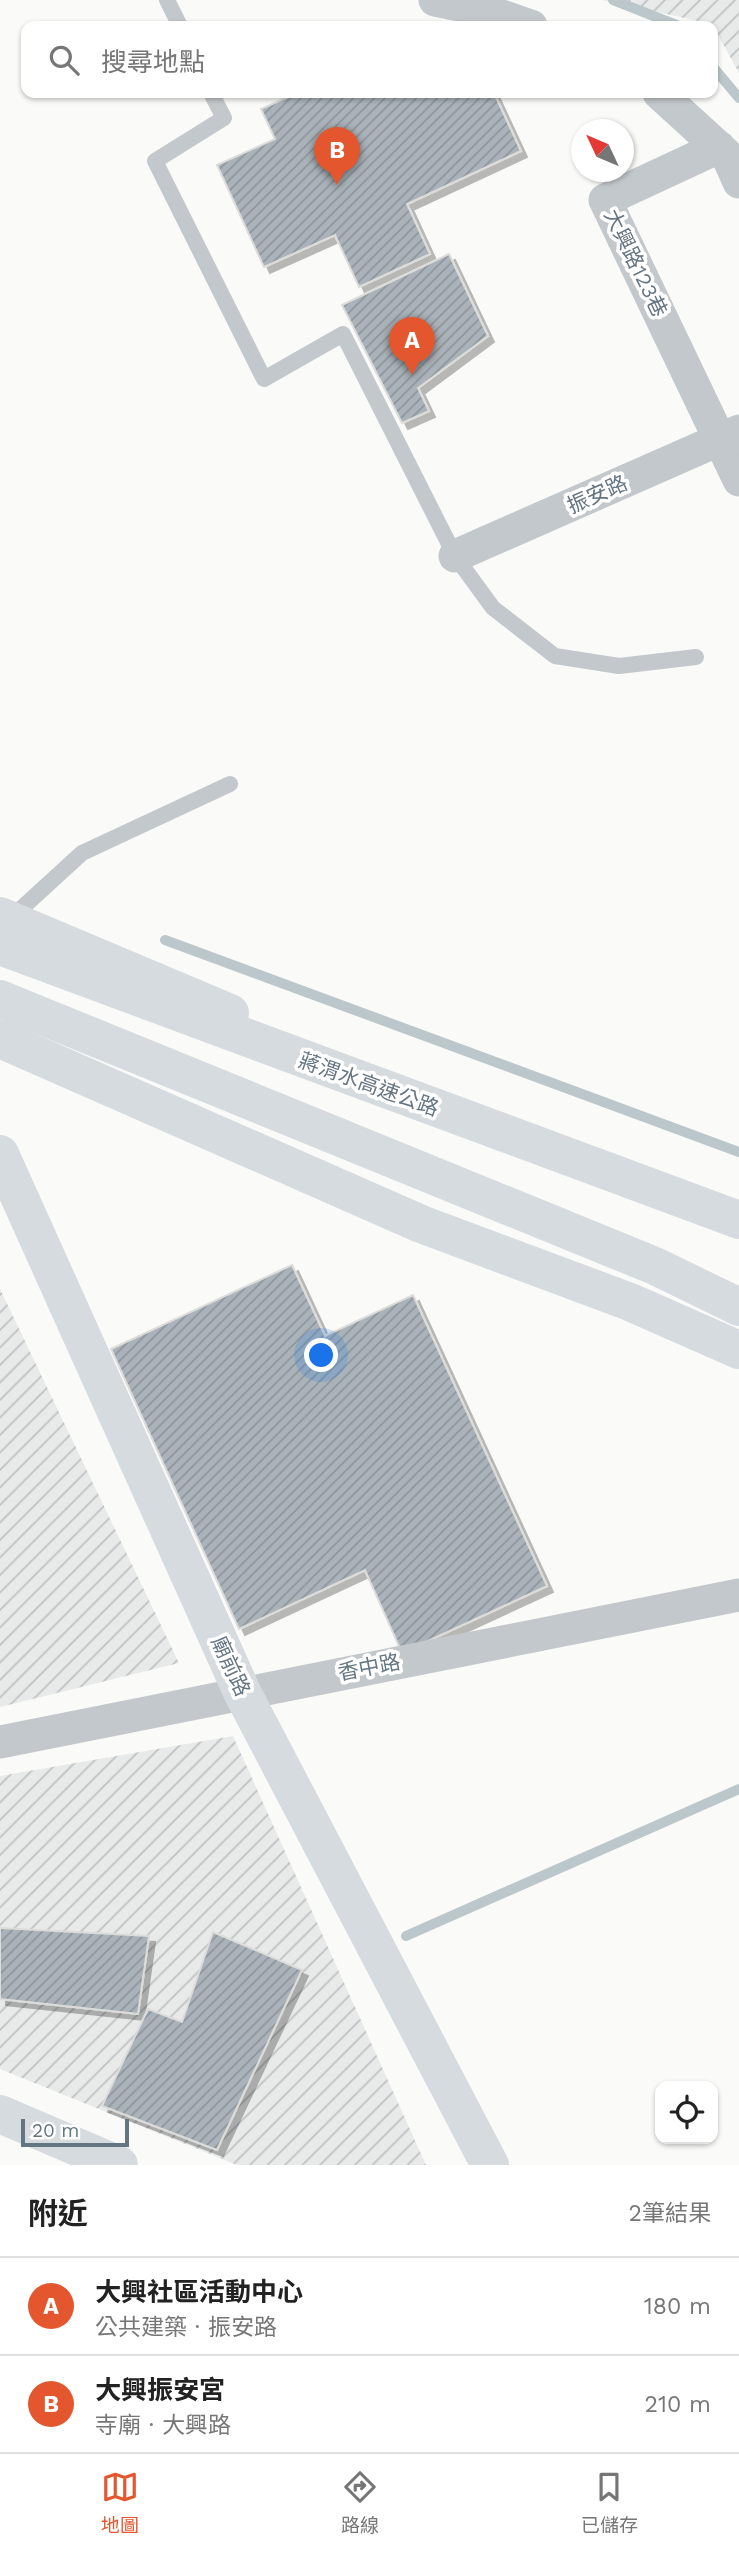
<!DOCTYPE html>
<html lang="zh-TW">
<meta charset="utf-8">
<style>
body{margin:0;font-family:"Work Sans","Noto Sans TC",sans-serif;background:#f6f6f6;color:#222}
.controls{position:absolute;right:21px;bottom:21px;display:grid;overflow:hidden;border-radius:14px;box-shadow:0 2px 5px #0004}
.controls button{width:63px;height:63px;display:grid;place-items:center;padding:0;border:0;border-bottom:2px solid #e0e0e0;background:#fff;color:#222;font:35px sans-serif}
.compass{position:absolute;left:571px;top:119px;width:63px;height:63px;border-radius:50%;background:#fff;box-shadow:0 2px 5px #0004;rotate:314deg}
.scale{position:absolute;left:21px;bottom:18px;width:108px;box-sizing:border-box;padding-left:7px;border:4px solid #657683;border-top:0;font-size:19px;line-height:24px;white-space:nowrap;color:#657683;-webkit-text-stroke:5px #fff;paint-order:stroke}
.you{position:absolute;left:322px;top:1356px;width:24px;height:24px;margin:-18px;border:5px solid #fff;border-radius:50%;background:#1a73e8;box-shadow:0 0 0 10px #1a73e833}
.badge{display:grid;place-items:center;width:46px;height:46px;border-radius:50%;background:#e4572e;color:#fff;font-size:23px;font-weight:700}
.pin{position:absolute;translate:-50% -58px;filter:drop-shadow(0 2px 4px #0008)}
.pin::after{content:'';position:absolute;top:37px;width:24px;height:21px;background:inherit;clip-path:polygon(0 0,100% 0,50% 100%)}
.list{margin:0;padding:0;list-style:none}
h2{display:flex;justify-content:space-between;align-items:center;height:91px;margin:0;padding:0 28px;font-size:30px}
h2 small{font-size:23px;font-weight:400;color:#767676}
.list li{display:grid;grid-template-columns:46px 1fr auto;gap:21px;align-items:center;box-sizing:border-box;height:98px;padding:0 28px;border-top:2px solid #e0e0e0}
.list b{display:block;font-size:26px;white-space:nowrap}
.list p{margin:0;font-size:23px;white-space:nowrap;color:#767676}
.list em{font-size:23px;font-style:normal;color:#767676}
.icon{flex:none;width:38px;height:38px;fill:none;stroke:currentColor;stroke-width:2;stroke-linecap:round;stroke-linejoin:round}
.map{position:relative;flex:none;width:739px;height:2165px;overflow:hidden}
.search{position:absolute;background:#fff;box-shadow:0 2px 5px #0004;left:21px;right:21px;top:21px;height:77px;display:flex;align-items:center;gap:18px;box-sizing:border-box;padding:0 24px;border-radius:14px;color:#767676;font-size:26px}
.sheet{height:287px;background:#fff}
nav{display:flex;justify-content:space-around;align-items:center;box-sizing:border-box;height:98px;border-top:2px solid #e0e0e0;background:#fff;font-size:19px;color:#767676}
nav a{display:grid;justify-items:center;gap:4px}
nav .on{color:#e4572e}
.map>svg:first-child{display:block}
.industrial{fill:url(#industrial-furrows)}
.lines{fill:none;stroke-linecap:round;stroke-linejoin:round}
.stream{stroke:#bbc7cb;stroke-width:10}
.building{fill:url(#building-hatch);stroke:#dcdcda;stroke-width:2;filter:url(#shadow)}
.lane{stroke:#c3c8cc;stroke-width:16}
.street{stroke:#c3c8cc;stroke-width:33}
.secondary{stroke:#d6dbdf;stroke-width:38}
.highway{stroke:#d6dbdf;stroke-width:38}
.labels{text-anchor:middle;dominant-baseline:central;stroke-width:7;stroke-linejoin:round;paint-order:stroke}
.street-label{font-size:21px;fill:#657683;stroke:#fff}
</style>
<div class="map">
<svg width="739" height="2165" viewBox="0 0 739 2165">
<defs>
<pattern id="industrial-furrows" width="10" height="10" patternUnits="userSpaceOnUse" patternTransform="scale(1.75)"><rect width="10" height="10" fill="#e8e9e9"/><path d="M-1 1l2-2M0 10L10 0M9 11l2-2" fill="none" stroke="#c0c1c2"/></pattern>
<pattern id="building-hatch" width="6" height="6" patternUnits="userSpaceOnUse" patternTransform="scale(1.75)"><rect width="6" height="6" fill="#aab3b9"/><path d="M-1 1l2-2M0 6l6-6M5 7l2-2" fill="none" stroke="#8e969c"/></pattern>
<filter id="shadow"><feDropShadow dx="6" dy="6" stdDeviation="0" flood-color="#0004"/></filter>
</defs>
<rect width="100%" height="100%" fill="#fafaf8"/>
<path class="industrial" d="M602 0H739V73L712 24Z
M0 1289 179 1663 0 1707Z
M233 1736 426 2165H237L0 2069V1776Z"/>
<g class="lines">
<path class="stream" d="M613 0 679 26
M713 67 739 98
M165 940 739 1152
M406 1936 739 1789"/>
</g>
<path class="building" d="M297 93H494L521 151 407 204 430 254 359 287 335 235 264 267 217 165 275 139 261 109Z
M449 254 488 336 418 388 429 411 402 423 342 305Z
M292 1265 325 1336 413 1295 547 1586 402 1653 365 1570 239 1629 111 1349Z
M0 1928 149 1936 138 2014 0 1999Z
M213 1932 302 1970 217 2150 102 2106 148 2009 182 2022Z"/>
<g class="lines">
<path class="lane" d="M167 0 180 26
M211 93 224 118 155 161 264 379 343 334 455 556 493 608 555 656 619 666 696 657
M11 918 82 853 230 784"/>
<path class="street" d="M435 0 484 10 531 26
M659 93 727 155 739 182
M719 147 605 200 739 480
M455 556 739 431
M0 1742 739 1595"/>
<path class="secondary" d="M0 916 230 1013
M0 1039 421 1224 630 1302 739 1350
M0 1154 242 1692 490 2165
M0 2114 119 2165"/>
<path class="highway" d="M0 946 739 1220
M0 999 655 1266 739 1307"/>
</g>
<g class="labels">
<g class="street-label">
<text transform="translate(636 263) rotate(64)">大興路123巷</text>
<text transform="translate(597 494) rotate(-24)">振安路</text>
<text transform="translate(369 1084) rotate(20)">蔣渭水高速公路</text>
<text transform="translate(231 1666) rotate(65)">廟前路</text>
<text transform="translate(369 1667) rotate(-11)">香中路</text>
</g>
</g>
</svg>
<div class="controls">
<button><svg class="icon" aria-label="locate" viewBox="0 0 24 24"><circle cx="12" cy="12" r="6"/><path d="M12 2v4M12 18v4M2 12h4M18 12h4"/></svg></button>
</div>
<svg class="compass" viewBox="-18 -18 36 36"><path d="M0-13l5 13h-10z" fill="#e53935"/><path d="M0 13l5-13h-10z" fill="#767676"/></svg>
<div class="scale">20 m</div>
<div class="you"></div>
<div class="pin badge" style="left:412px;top:375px">A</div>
<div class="pin badge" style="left:337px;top:185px">B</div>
<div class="search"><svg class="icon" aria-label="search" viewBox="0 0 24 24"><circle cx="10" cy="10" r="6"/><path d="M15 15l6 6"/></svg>搜尋地點</div>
</div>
<section class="sheet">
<h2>附近<small>2筆結果</small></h2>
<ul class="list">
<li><span class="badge">A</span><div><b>大興社區活動中心</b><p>公共建築 · 振安路</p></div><em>180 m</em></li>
<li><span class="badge">B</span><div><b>大興振安宮</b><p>寺廟 · 大興路</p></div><em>210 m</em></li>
</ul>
</section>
<nav>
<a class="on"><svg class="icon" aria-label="map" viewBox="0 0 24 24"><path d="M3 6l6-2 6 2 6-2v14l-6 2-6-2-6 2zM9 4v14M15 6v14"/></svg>地圖</a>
<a><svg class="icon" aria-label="directions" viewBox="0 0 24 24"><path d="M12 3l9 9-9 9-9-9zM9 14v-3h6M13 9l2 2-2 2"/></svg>路線</a>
<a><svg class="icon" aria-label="saved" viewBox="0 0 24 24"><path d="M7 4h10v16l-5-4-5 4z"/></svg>已儲存</a>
</nav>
